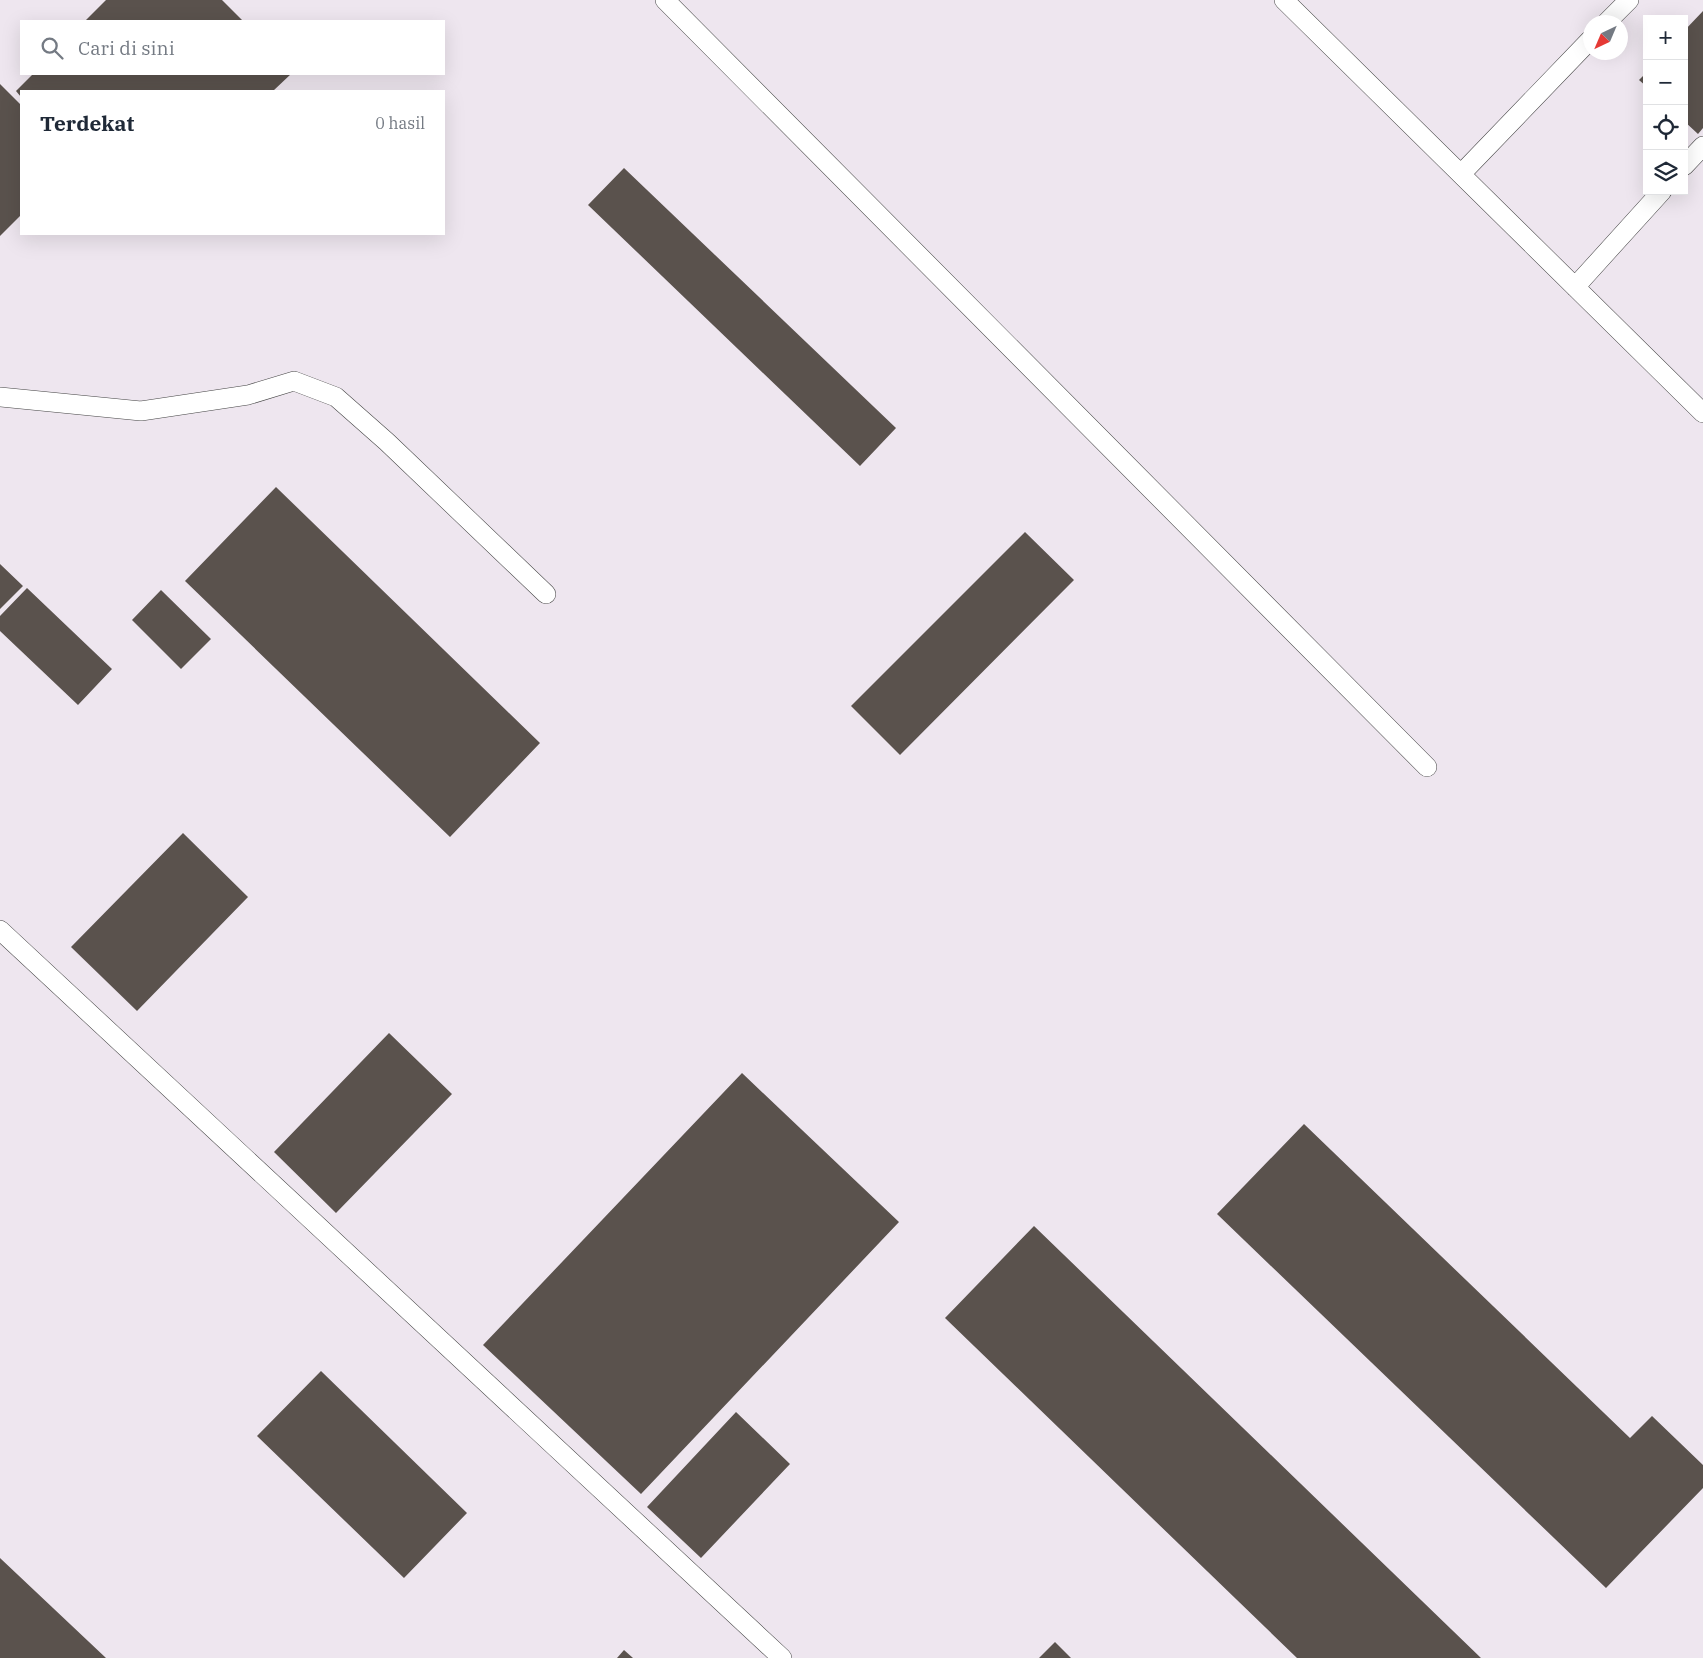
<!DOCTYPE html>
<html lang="id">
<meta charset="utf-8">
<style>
body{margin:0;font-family:"IBM Plex Serif",serif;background:#f6f6f7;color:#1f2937}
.controls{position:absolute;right:15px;top:15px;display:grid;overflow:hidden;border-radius:0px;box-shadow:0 5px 20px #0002}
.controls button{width:45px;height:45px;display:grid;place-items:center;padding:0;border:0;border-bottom:1px solid #e0e1e3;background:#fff;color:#1f2937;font:25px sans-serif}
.compass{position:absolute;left:1583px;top:15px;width:45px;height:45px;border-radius:50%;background:#fff;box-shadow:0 5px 20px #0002;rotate:224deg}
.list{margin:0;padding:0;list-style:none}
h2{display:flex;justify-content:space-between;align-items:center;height:65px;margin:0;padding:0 20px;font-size:21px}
h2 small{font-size:16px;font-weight:400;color:#747a83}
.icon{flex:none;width:28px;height:28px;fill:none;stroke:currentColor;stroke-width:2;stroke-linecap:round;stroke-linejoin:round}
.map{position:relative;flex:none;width:1703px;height:1658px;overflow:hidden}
.search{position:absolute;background:#fff;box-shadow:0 5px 20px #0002;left:20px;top:20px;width:425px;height:55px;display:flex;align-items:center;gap:12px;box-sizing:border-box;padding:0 18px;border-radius:0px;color:#747a83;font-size:19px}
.panel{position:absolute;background:#fff;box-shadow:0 5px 20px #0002;left:20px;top:90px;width:425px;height:145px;border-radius:0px}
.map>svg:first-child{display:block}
.industrial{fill:#eee6ef;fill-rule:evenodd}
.building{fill:#5a524d}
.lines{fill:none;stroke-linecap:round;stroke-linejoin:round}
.lane-casing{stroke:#444;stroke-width:20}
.lane{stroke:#fff;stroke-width:19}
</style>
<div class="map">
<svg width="1703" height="1658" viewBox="0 0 1703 1658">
<rect width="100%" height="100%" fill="#fffdf5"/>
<path class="industrial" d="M0 0H1703V1658H0ZM1647 19H1684V191H1647ZM21 21H444V74H21ZM1590 22H1620V52H1590ZM21 91H444V234H21Z"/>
<path class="building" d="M106 0H222L243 21H85Z
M1703 11V128L1698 134 1684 121V31Z
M1647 72V87L1639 80Z
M33 74H291L273 91H21V97L16 91Z
M0 84 21 105V215L0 236Z
M624 168 896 428 860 466 588 205Z
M276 487 540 743 450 837 185 581Z
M1025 532 1074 580 900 755 851 706Z
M0 564 23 586 0 609Z
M27 588 112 669 78 705 0 631V616Z
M161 590 211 639 181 669 132 620Z
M183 833 248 897 137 1011 71 947Z
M389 1033 452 1094 336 1213 274 1152Z
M742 1073 899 1222 641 1494 483 1345Z
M1304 1124 1630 1438 1652 1416 1703 1465V1488L1606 1588 1217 1214Z
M1034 1226 1481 1658H1297L945 1318Z
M321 1371 467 1513 404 1578 257 1436Z
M736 1412 790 1464 701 1558 647 1507Z
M0 1558 106 1658H0Z
M1055 1642 1071 1658H1039Z
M624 1650 633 1658H617Z"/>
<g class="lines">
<g class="lane-casing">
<path id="lane" d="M665 0 1427 767
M1284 0 1703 413
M1607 22 1629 0
M1684 166 1703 146
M1461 174 1590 40
M1575 287 1662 191
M0 397 141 411 248 395 294 381 336 397 387 442 546 594
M0 930 782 1658"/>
</g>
<use href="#lane" class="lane"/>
</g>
</svg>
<div class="controls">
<button>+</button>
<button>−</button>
<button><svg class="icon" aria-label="locate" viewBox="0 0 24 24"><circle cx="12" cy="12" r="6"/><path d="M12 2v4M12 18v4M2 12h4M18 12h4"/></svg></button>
<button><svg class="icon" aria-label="layers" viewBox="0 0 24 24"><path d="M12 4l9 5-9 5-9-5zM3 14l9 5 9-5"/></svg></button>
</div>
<svg class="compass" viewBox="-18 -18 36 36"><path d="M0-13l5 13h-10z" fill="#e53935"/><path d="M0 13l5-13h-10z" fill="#747a83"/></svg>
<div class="search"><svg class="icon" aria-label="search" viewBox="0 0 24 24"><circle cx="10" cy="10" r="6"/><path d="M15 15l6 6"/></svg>Cari di sini</div>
<section class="panel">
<h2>Terdekat<small>0 hasil</small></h2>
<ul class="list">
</ul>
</section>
</div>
